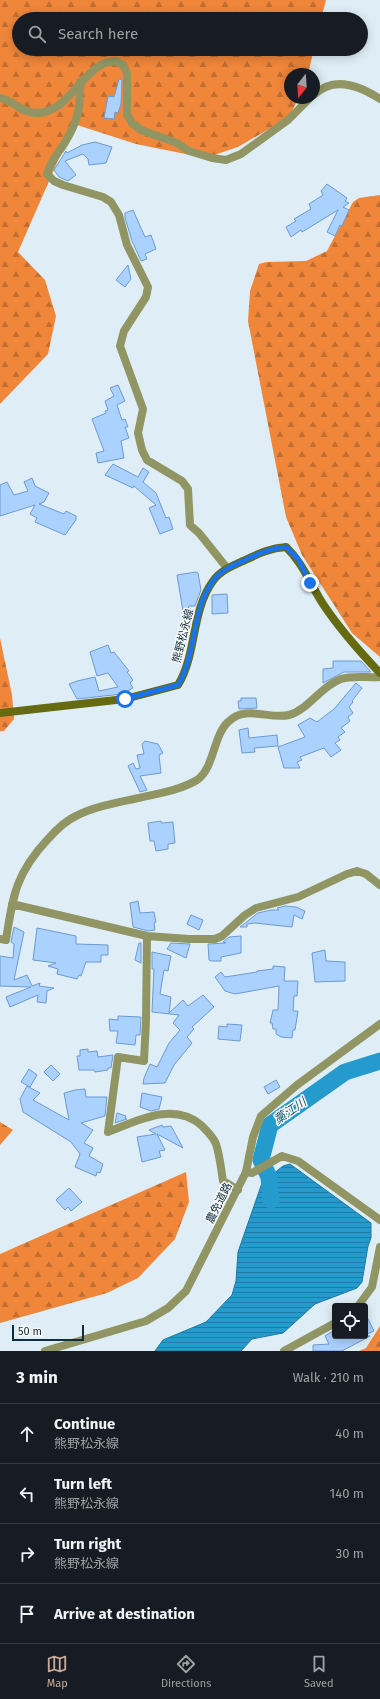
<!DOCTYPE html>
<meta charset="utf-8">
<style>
body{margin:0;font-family:"Fira Sans","Noto Sans JP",sans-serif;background:#20242c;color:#f1f3f6}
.controls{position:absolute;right:12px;bottom:12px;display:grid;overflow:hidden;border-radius:4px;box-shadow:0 2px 10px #0003}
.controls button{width:36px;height:36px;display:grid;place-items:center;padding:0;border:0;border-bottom:1px solid #363941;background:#171b24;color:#f1f3f6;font:20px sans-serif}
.compass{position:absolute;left:284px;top:68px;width:36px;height:36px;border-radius:50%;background:#171b24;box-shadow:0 2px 10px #0003;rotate:197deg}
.scale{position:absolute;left:12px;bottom:10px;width:72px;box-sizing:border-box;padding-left:4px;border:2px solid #0e2f3e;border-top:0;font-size:11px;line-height:14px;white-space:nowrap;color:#0e2f3e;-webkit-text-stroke:3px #f8f8f8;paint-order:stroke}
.stop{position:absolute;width:12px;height:12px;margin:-9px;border:3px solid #1a73e8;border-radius:50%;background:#fff}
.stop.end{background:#1a73e8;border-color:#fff;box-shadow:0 1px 4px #0008}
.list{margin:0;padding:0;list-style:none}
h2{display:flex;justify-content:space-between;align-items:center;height:52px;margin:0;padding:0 16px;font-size:17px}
h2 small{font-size:13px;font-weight:400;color:#9ea1a6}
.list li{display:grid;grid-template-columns:26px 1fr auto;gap:12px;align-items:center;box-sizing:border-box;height:60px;padding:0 16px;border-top:1px solid #363941}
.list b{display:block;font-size:15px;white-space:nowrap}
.list p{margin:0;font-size:13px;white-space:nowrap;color:#9ea1a6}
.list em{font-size:13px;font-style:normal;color:#9ea1a6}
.icon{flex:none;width:22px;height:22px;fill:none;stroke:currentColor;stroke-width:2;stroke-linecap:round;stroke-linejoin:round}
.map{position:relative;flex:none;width:380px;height:1351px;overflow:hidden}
.search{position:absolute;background:#171b24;box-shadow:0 2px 10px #0003;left:12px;right:12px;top:12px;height:44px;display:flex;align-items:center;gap:10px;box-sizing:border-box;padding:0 14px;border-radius:22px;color:#9ea1a6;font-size:15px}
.sheet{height:292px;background:#171b24}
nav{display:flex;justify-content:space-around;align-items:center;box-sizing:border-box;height:56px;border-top:1px solid #363941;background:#171b24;font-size:11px;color:#9ea1a6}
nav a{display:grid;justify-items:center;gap:2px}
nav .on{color:#c8ab97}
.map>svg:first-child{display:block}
.forest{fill:url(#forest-firs)}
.water{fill:url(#water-rules);stroke:#1d7aa2}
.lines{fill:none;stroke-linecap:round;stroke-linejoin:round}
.river{stroke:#249acd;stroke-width:17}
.building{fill:#abd1ff;stroke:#6c9ad0}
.minor{stroke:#909563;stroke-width:8}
.tertiary{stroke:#909563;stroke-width:8}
.secondary{stroke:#666b12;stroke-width:8}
.route{stroke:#1a73e8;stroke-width:5}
.labels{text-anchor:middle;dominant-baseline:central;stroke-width:3;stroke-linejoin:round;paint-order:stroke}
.street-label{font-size:11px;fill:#0e2f3e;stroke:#f8f8f8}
.water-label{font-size:12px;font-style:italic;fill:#19546f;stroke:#f8f8f8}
</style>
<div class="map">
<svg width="380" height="1351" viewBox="0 0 380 1351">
<defs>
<pattern id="forest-firs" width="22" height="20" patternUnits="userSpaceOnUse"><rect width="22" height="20" fill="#ef863a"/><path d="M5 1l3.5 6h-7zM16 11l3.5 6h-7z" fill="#c06e32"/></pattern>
<pattern id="water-rules" width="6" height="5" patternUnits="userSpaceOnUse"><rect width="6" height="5" fill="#249acd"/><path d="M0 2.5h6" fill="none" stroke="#1e7ea8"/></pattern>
</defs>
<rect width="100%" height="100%" fill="#dfeef6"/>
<path class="forest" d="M0 0H326L321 19H19V49H314L308 74H290V98H299L288 118 238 147 205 158 136 144 74 124 18 252 45 280 56 316 48 354 0 404Z
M380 195V657L352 633 302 555 286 517 248 321 250 291 259 264 266 262 306 261 327 251 353 202 359 198Z
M0 638 12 695 14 719 4 731H0Z
M0 1122 13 1130 0 1145Z
M186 1172 189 1202 175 1239 138 1278 107 1293 0 1323V1254Z
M380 1326V1351H359L366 1348Z"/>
<path class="water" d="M290 1164 371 1223V1238L368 1246 362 1282 357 1288 315 1304 283 1333 252 1339 241 1351H155L163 1340 206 1322 232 1295 236 1281 238 1252 262 1183 283 1166Z"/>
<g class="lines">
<path class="river" d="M271 1200 269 1177 261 1160 270 1125 345 1072 380 1061"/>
</g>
<path class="building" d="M119 79 122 80 121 104 118 113 115 112 114 119 104 118 108 96 114 97Z
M95 142 112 147 106 163 89 165 88 159 83 154 65 161 76 175 68 181 59 177 54 170 66 151 67 153 82 145Z
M327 184 347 198 345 201 349 203 343 207 349 210 342 226 340 225 335 236 327 232 338 210 302 232 301 230 291 237 286 227 296 221 294 219 311 209 309 204 323 195 321 191Z
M133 210 145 237 151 235 156 249 145 254 147 259 141 261 132 241 125 218V213Z
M128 265 131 279 125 287 116 280Z
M118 385 125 401 117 405 122 420 125 419 128 427H125L129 438 121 441 124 458 98 463 96 453 104 451 92 419 106 413 105 411 108 410 105 401 114 396 110 388Z
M113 464 138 477 143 468 149 472 143 482 156 493 166 518 169 517 173 529 160 534 149 508 156 505 134 486 133 488 105 475Z
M32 478 35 486 49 493 44 502 39 504 64 514 66 511 76 516V520L65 535 35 522 37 518 30 514 35 505 0 516V485L7 482 14 495 28 491 24 482Z
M196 572 198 573 201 590 195 606H189L185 623 177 575Z
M227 594 228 613 212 614V595Z
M108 645 111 653 114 652 129 671 127 672 133 680 130 683 133 688 122 694 77 699 69 684 77 681 95 677 99 691 118 687 108 673 97 676 90 652Z
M333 661H361L371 672H344L323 683V669L333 668Z
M356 683 362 688 352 701 353 702 349 707 353 713 348 717 350 721 341 728 345 732 338 737 340 740 335 743 341 750 331 757 324 748 300 757 302 760 297 762 300 768H284L278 747 305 737 298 725 310 718 317 722 334 709Z
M241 698H256L257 708 239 709 238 701H241Z
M248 728 249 738 277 735 278 746 254 748 255 752 242 753 239 730Z
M145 741 158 744 163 753 159 755 161 773 140 776 147 790 140 792 128 766 133 763 136 769 140 768 137 755 144 754 142 744Z
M161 821 162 823 173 822 175 843 168 844V849L156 851 154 841H150L148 823Z
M138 901 140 913 154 912 156 922 154 923 155 930 148 931 133 927 130 903Z
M285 906 296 907 305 911 302 919 294 915 292 927 255 923 247 924V927H240L258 913 271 910H279L277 908Z
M191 915 203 920 199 930 187 924Z
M14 927 24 932 14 980 27 975 32 986 40 983 39 986 54 988 47 991 46 1003 37 1002 38 995 10 1007 6 997 31 987 0 986V956L13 958 14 944 11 942Z
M37 928 76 936V944L108 945V955H101V962H86L81 976 79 975 77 979 57 974 58 969 48 966 56 963 33 960Z
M241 936V953L221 957V961H211L209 960 208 944 226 943 223 942 229 937Z
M139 943H141V963L135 960Z
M171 943 190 944 186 958 167 949Z
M325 950 326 961 345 962V981L315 982 312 953Z
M152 952 171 956 168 971 164 970 160 994 171 997 169 1013 183 1000 188 1006 203 995 214 1007 192 1027 194 1029 187 1037 192 1043 174 1065 165 1083 143 1084 144 1078 150 1064 157 1067 169 1043 180 1030 173 1023 179 1015 152 1012 154 969H152Z
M273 966 285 967 284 981H298L297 996H294L293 1011H298L295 1030H293L292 1038 281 1037 276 1034V1029H273L272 1023H270L273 1010H278L279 986 235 994 225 991 215 977 221 972 225 977 257 972V971L273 969Z
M118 1016 141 1017 140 1035H136L135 1045 116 1043 118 1031H110L109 1019 118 1020Z
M227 1024 242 1025 240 1041 218 1039 219 1026 227 1027Z
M88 1049V1052L97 1051 98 1057 113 1055 111 1068H108V1070L95 1072 94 1070H79L77 1056H80V1050Z
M51 1065 60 1074 53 1081 44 1072Z
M29 1069 37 1075 30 1087 21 1082Z
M276 1080 280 1087 268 1094 264 1087Z
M27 1086 40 1093 33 1100 69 1120 64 1093 75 1090 85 1089 86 1097H107L105 1116 81 1123 93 1130 84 1143 93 1148 89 1156 103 1164 100 1173 97 1172 96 1176 75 1167 80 1154 71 1142 23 1112 20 1099Z
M142 1093 162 1097 159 1109 151 1111 140 1107Z
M117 1113 126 1116 125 1118 127 1119 115 1123Z
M162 1125 163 1127 171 1126 183 1148 157 1134 165 1150 159 1151 161 1157 142 1162 137 1137 156 1134 149 1130Z
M69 1188 82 1202 71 1211 68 1207 65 1210 56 1200Z
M365 1313 374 1331 365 1335Z
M335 1330V1336H370L342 1351H313V1345L329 1344 325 1336Z"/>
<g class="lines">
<path class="minor" d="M80 82C81 107 78 122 64 144 57 155 50 162 47 174L54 181 63 185 103 197 111 202 119 215 127 245 148 287 146 297 124 331 120 346 143 409 138 433 142 450 147 460 182 481 188 489 190 525 199 533 227 568
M314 95C334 75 360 86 380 99
M0 98C13 100 21 113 36 113 66 113 78 78 101 65 105 62 111 62 116 61L124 66 127 74V114L132 123 141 130 177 143 189 151 212 158 226 160 241 154 288 120 310 98
M12 904 147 936 189 939H215L222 936 245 915 256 908 298 897 347 874 357 871 366 874 380 885
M147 936 146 1020 144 1061 118 1057 108 1132C137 1121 173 1101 201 1125 207 1131 213 1136 216 1144 220 1156 221 1169 223 1181L238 1190
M0 939 6 940C13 895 16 873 48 839 56 830 65 821 76 816 93 807 115 803 134 799 154 794 179 791 197 780 214 769 213 736 228 722 246 704 269 720 289 715 308 710 321 686 341 679 353 675 367 678 380 677
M246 1172 252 1173 282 1156 298 1161 380 1220
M358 1306 372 1287 380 1247
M284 1351 335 1323"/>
<path class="tertiary" d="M45 1351 146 1321 168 1308 186 1291 246 1172 253 1137 261 1116 297 1085 380 1024"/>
<path class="secondary" d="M0 713 125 699 178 685C197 654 191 611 213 581 220 571 232 566 243 561 258 554 270 548 286 547 303 563 310 584 323 604 339 628 360 652 380 673"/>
</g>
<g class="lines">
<path class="route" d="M125 699 178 685C197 654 191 611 213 581 220 571 232 566 243 561 258 554 270 548 286 547L298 559 310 583"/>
</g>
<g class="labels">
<g class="street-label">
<text transform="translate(183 636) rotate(-76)">熊野松永線</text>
<text transform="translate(219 1203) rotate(-63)">農免道路</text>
</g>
<g class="water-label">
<text transform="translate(290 1111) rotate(-35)">藁江川</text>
</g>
</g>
</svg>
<div class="controls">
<button><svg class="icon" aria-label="locate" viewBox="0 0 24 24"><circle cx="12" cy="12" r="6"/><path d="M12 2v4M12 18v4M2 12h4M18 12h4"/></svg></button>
</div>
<svg class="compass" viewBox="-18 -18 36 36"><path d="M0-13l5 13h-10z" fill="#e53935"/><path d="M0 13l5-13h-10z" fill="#9ea1a6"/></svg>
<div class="scale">50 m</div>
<div class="stop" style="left:125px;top:699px"></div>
<div class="stop end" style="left:310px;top:583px"></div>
<div class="search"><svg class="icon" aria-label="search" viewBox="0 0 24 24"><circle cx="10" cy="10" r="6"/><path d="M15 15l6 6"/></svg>Search here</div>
</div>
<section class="sheet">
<h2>3 min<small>Walk · 210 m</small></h2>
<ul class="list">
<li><svg class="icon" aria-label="ahead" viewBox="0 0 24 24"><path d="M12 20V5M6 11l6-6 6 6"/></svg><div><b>Continue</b><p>熊野松永線</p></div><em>40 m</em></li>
<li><svg class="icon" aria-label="left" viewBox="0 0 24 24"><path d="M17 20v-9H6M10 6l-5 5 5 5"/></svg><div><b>Turn left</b><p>熊野松永線</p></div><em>140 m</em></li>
<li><svg class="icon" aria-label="right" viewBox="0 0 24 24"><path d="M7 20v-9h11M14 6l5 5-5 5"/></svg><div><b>Turn right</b><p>熊野松永線</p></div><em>30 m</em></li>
<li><svg class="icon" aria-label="arrive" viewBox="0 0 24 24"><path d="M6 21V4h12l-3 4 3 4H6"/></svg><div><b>Arrive at destination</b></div></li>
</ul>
</section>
<nav>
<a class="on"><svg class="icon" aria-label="map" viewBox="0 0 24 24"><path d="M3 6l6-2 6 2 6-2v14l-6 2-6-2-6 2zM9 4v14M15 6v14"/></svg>Map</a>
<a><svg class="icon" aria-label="directions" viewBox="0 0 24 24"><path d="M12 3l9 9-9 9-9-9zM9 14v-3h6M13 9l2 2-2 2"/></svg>Directions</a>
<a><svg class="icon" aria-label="saved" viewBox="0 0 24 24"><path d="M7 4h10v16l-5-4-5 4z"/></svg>Saved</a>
</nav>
